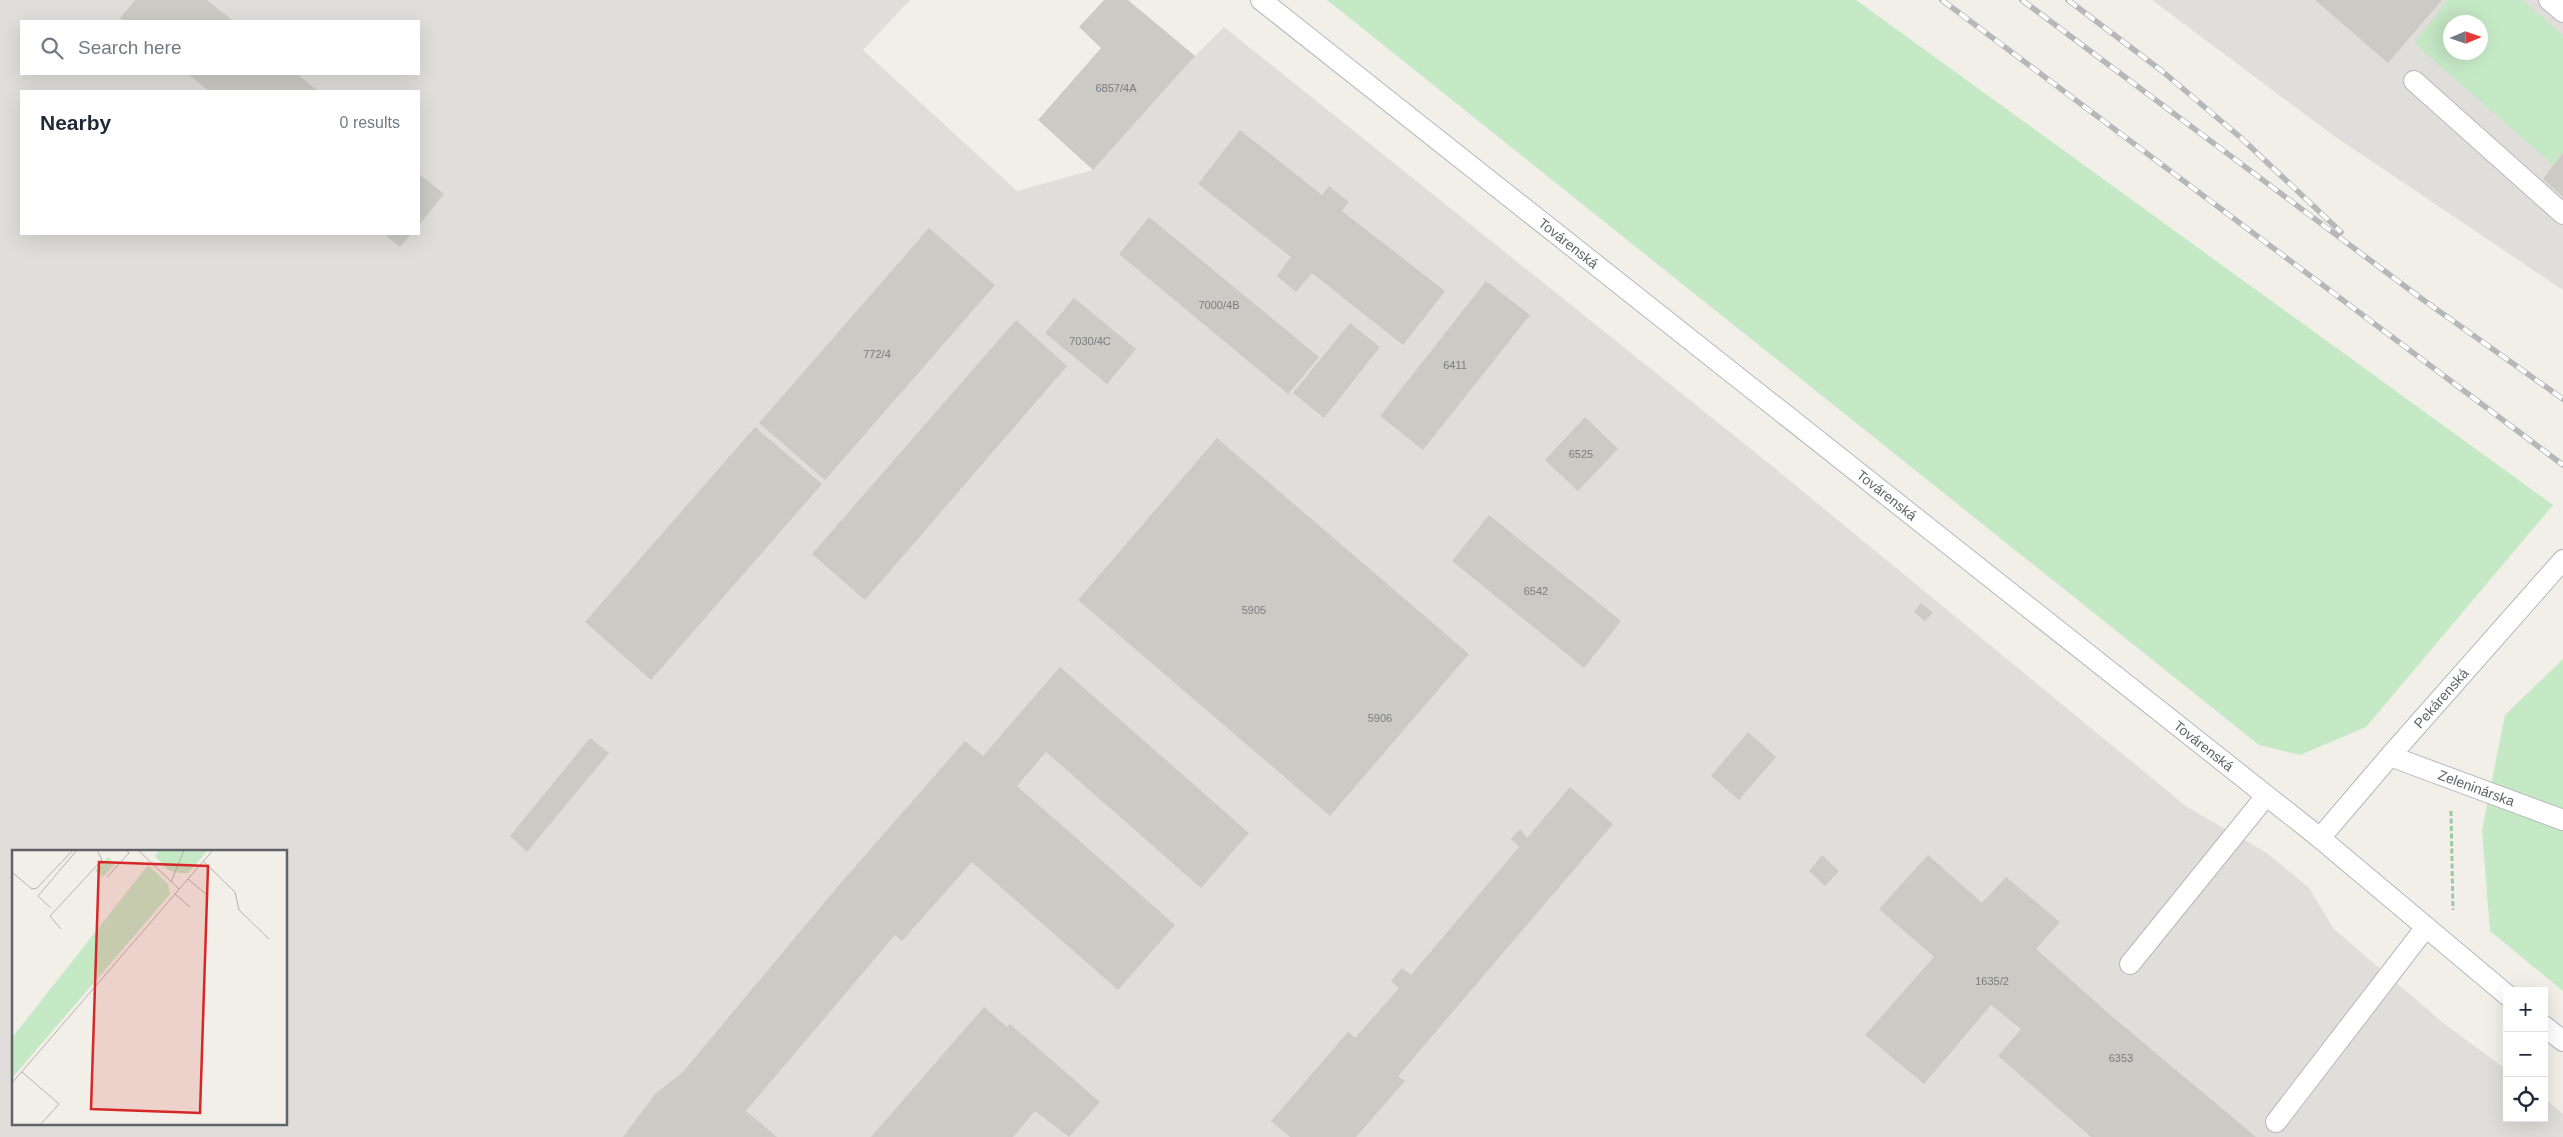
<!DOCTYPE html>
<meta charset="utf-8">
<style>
body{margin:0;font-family:Arial,sans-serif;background:#f6f6f7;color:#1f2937}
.controls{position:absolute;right:15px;bottom:15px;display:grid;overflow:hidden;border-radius:0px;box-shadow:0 5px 20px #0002}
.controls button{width:45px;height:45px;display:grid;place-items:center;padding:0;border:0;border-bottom:1px solid #e0e1e3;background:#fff;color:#1f2937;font:25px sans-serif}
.compass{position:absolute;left:2443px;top:15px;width:45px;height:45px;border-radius:50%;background:#fff;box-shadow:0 5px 20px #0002;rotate:88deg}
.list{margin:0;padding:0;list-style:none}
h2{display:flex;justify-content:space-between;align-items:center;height:65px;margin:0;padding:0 20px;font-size:21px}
h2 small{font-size:16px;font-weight:400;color:#747a83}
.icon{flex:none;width:28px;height:28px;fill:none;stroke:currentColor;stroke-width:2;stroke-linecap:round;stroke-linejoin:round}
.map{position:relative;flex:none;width:2563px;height:1137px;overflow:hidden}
.search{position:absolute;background:#fff;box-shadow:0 5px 20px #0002;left:20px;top:20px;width:400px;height:55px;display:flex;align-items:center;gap:12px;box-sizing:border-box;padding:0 18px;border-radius:0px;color:#747a83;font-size:19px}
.panel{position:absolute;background:#fff;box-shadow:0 5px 20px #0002;left:20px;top:90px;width:400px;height:145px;border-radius:0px}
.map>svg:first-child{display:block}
.industrial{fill:#e0deda;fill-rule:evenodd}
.green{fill:#c5e8c5;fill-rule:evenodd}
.building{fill:#cccac5}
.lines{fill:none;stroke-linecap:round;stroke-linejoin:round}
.service-casing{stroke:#b5b8bc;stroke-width:22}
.path{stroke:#9cc7a9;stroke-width:3;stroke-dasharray:5 2.5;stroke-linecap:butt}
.service{stroke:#fff;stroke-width:20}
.rail-casing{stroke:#b6b7b8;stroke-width:5.5}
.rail{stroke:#fff;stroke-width:4;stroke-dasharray:11;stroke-linecap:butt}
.labels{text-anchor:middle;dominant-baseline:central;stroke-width:4;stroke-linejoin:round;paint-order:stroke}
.number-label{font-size:11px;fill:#7a7d7f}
.street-label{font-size:14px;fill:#5f6368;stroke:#fff}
.inset-road{fill:none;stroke:#b3b3b1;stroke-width:1}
.view{fill:#d62828;fill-opacity:0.15;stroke:#d62828;stroke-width:2.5}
.inset-edge{fill:none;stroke:#5f6368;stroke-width:2.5}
</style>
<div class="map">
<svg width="2563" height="1137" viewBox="0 0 2563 1137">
<rect width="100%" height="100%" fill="#f1efe8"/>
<path class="industrial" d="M0 0H910L863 50 1017 191 1093 170 1195 56 1224 27 1772 466 2187 807 2267 853 2309 888 2334 929 2442 1022 2507 1070V1118H2544V1098L2563 1114V1137H0ZM21 21H419V74H21ZM21 91H419V234H21ZM14 851H286V1123H14Z
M2152 0H2563V290L2334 136ZM2450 22H2480V52H2450Z"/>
<path class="green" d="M1327 0H1856L2553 505 2366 727 2300 755 2259 745Z
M2448 0H2522L2563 35V153L2553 165 2414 43ZM2450 22H2480V52H2450Z
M2563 659V991L2490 931 2482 830 2505 715Z"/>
<path class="building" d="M135 0H207L233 21H124L120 18Z
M1104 0H1128L1195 56 1093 170 1038 120 1101 48 1079 27Z
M2315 0H2442L2388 63Z
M188 74H297L318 91H209Z
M1240 130 1322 195 1329 186 1349 202 1342 211 1445 291 1403 345 1312 273 1296 292 1277 276 1291 257 1198 184Z
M2563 153V197L2543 179Z
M419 174 444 194 419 225Z
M1149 217 1319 357 1288 394 1119 254Z
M929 228 995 285 825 480 759 423Z
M384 234H411L400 247Z
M1486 281 1530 315 1423 450 1380 416Z
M1074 298 1136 349 1107 384 1045 333Z
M1016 320 1067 366 865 600 812 554Z
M1350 323 1380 347 1324 418 1293 393Z
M1585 417 1618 449 1578 491 1545 460Z
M755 427 822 484 651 680 585 622Z
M1217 438 1469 654 1330 816 1078 600Z
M1489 515 1621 621 1584 668 1452 561Z
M1921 603 1933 613 1925 621 1914 612Z
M1060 667 1249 833 1201 888 1046 752 1017 786 1175 925 1118 990 972 862 902 941 895 935 746 1111 777 1137H623L656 1093 682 1073 839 885 965 741 983 756Z
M1748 732 1776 757 1739 800 1711 776Z
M590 738 609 753 527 852 510 836Z
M1570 787 1613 824 1398 1076 1405 1081 1356 1137H1290L1271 1121 1348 1032 1355 1038 1399 988 1391 981 1402 968 1411 975 1519 847 1511 839 1520 829 1527 838Z
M1822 855 1839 871 1825 886 1809 871Z
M1928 855 1982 903 2006 877 2060 922 2036 949 2114 1018 2256 1137H2091L1998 1056 2021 1029 1991 1005 1924 1084 1865 1035 1934 957 1879 909Z
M984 1007 1007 1027 1010 1024 1100 1102 1069 1137 1035 1111 1013 1137H871Z"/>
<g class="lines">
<g class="service-casing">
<g id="service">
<path id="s1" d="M1261 0 2320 838 2507 995"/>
<path d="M2549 0 2563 12"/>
<path d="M2414 81 2563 214"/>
<path id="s2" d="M2390 756 2563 820"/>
<path id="s3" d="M2320 838 2390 756 2563 560"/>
<path d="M2130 964 2266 796"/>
<path d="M2544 1026 2563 1041"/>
<path d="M2276 1122 2426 927"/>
</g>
</g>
<path class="path" d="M2451 811 2453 910"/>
<use href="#service" class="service"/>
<g class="rail-casing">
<path id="rail" d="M1942 0 2563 465
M2022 0 2422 299 2563 399
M2068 0 2162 71 2240 137 2341 232"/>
</g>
<use href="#rail" class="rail"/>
</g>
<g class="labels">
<g class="number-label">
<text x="1116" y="88">6857/4A</text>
<text x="1219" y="305">7000/4B</text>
<text x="1090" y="341">7030/4C</text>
<text x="877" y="354">772/4</text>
<text x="1455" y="365">6411</text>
<text x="1581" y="454">6525</text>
<text x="1536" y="591">6542</text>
<text x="1254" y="610">5905</text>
<text x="1380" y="718">5906</text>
<text x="1992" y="981">1635/2</text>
<text x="2121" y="1058">6353</text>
</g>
<g class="street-label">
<text stroke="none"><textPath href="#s1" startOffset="392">Továrenská</textPath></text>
<text stroke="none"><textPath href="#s1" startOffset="798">Továrenská</textPath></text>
<text stroke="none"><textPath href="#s3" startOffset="185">Pekárenská</textPath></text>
<text stroke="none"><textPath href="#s1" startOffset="1202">Továrenská</textPath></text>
<text stroke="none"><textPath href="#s2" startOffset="92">Zeleninárska</textPath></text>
</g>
</g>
<g transform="translate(12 850)">
<rect width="275" height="275" fill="#f1efe8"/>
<path d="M147 0H196L176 23H167L156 20 143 6ZM96 7 103 14 91 27 83 21ZM136 15 156 34 158 44 0 228V188Z" fill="#c5e8c5"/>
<path class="inset-road" d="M126 0 167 39M191 11 223 42 227 60 257 89M1 23 20 39 25 38 61 0M95 27 117 3 114 0M176 29 194 44M159 32 172 0M163 44 178 57M39 58 26 46 65 0M49 79 38 66 90 10 85 0M10 222 47 254 28 275M0 233 201 0"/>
<path class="view" d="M87 12 196 16 188 263 79 259Z"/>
<rect width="275" height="275" class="inset-edge"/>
</g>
</svg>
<div class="controls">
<button>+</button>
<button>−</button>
<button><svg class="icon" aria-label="locate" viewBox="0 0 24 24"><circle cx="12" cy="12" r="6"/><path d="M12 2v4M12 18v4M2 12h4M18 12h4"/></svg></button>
</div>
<svg class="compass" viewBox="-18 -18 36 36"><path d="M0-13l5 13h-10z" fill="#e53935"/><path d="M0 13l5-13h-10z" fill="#747a83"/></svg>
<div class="search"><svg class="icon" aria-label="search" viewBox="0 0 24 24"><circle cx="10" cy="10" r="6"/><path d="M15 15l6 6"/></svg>Search here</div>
<section class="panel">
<h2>Nearby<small>0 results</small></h2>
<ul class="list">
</ul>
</section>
</div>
